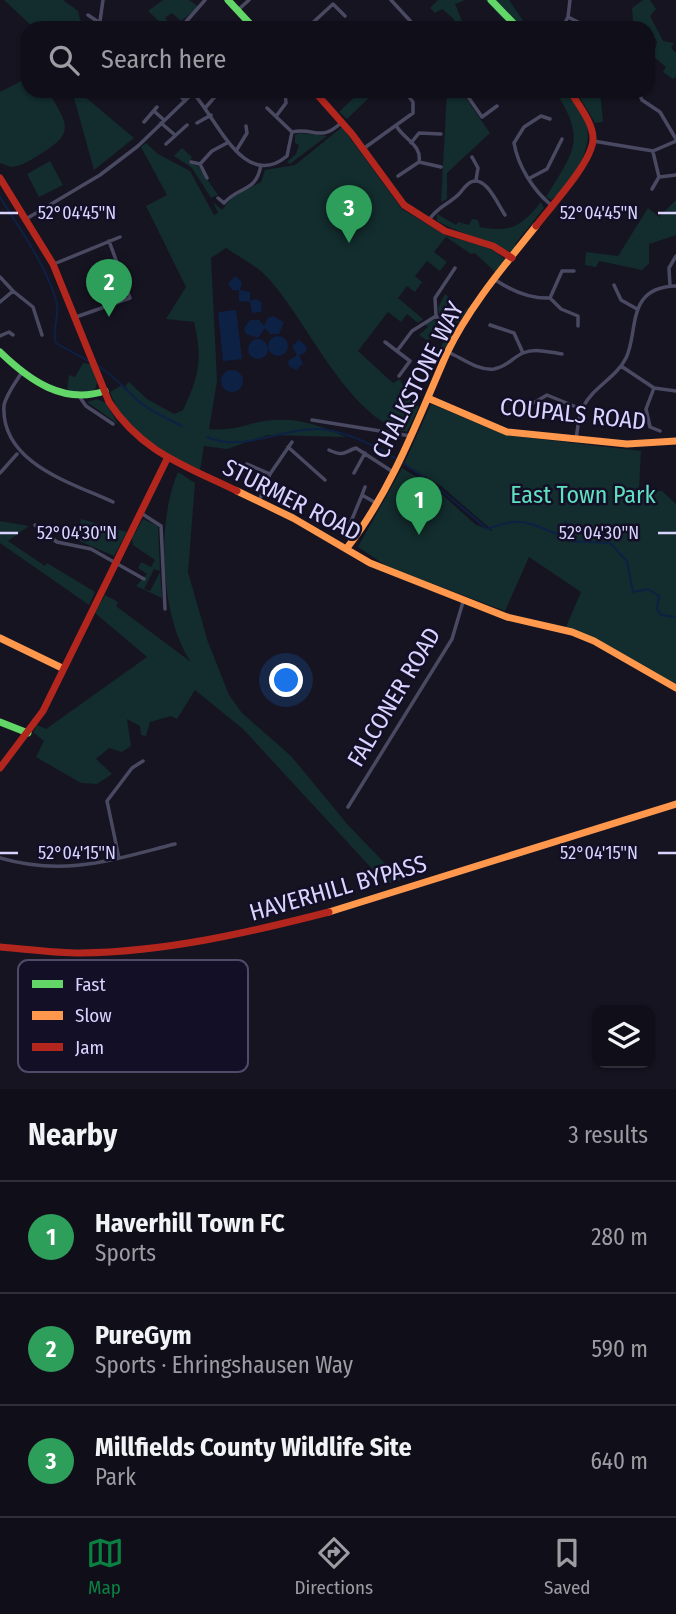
<!DOCTYPE html>
<meta charset="utf-8">
<style>
body{margin:0;font-family:"Fira Sans Condensed",sans-serif;background:#191822;color:#f1f3f6}
.controls{position:absolute;right:21px;bottom:21px;display:grid;overflow:hidden;border-radius:14px;box-shadow:0 2px 5px #0004}
.controls button{width:63px;height:63px;display:grid;place-items:center;padding:0;border:0;border-bottom:2px solid #302f38;background:#100f19;color:#f1f3f6;font:35px sans-serif}
.you{position:absolute;left:287px;top:681px;width:24px;height:24px;margin:-18px;border:5px solid #fff;border-radius:50%;background:#1a73e8;box-shadow:0 0 0 10px #1a73e833}
.badge{display:grid;place-items:center;width:46px;height:46px;border-radius:50%;background:#0b8043;color:#fff;font-size:23px;font-weight:700}
.pin{position:absolute;translate:-50% -58px;filter:drop-shadow(0 2px 4px #0008)}
.pin::after{content:'';position:absolute;top:37px;width:24px;height:21px;background:inherit;clip-path:polygon(0 0,100% 0,50% 100%)}
.list{margin:0;padding:0;list-style:none}
h2{display:flex;justify-content:space-between;align-items:center;height:91px;margin:0;padding:0 28px;font-size:30px}
h2 small{font-size:23px;font-weight:400;color:#9c9ca2}
.list li{display:grid;grid-template-columns:46px 1fr auto;gap:21px;align-items:center;box-sizing:border-box;height:112px;padding:0 28px;border-top:2px solid #302f38}
.list b{display:block;font-size:26px;white-space:nowrap}
.list p{margin:0;font-size:23px;white-space:nowrap;color:#9c9ca2}
.list em{font-size:23px;font-style:normal;color:#9c9ca2}
.icon{flex:none;width:38px;height:38px;fill:none;stroke:currentColor;stroke-width:2;stroke-linecap:round;stroke-linejoin:round}
.map{position:relative;flex:none;width:676px;height:1089px;overflow:hidden}
.search{position:absolute;background:#100f19;box-shadow:0 2px 5px #0004;left:21px;right:21px;top:21px;height:77px;display:flex;align-items:center;gap:18px;box-sizing:border-box;padding:0 24px;border-radius:21px;color:#9c9ca2;font-size:26px}
.sheet{height:427px;background:#100f19}
nav{display:flex;justify-content:space-around;align-items:center;box-sizing:border-box;height:98px;border-top:2px solid #302f38;background:#100f19;font-size:19px;color:#9c9ca2}
nav a{display:grid;justify-items:center;gap:4px}
nav .on{color:#0b8043}
.map>svg:first-child{display:block}
.green{fill:#132c2d}
.water{fill:#0d2144}
.lines{fill:none;stroke-linecap:round;stroke-linejoin:round}
.stream{stroke:#0d2144;stroke-width:2}
.street{stroke:#4a4962;stroke-width:3.5}
.fast{stroke:#63d668;stroke-width:7}
.slow{stroke:#ff974d;stroke-width:7}
.jam{stroke:#b3261e;stroke-width:7}
.ticks{fill:none;stroke:#d9d4ff;stroke-width:2.5}
.labels{text-anchor:middle;dominant-baseline:central;stroke-width:5;stroke-linejoin:round;paint-order:stroke}
.street-label{font-size:24px;fill:#d9d4ff;stroke:#130f26}
.park-label{font-size:24px;fill:#5fe0c0;stroke:#130f26}
.key{fill:#130f26;stroke:#4e4a67;stroke-width:2}
.key-label{font-size:19px;fill:#d9d4ff}
.ticks-label{font-size:18px;text-anchor:middle;fill:#d9d4ff;stroke:#130f26;stroke-width:5;stroke-linejoin:round;paint-order:stroke}
</style>
<div class="map">
<svg width="676" height="1089" viewBox="0 0 676 1089">
<rect width="100%" height="100%" fill="#161421"/>
<path class="green" d="M4 0H63L78 11 80 20 87 23 86 28H34Z
M163 0H189L199 7 181 21 172 13 165 18 170 24 175 20 176 26 166 28 148 11Z
M438 0H465L455 4 465 28H453L454 19 442 9 435 13 430 8Z
M485 0H509L528 28H519L508 16 503 19Z
M643 0H650L656 9 650 16 663 41 674 43 671 48 676 53V77L673 79 663 72 666 67 653 56 657 42 655 38H648V28L629 27 633 21 632 8Z
M27 78 28 91H48C65 121 78 132 42 153 33 159 22 166 11 167L0 163V92Z
M72 91H78L134 138 94 170Z
M361 91H376L347 119 339 112Z
M447 91H461L490 133 447 173V199L441 202Z
M555 91H565C572 101 582 112 586 123 595 147 570 187 551 200L546 197C574 151 587 140 555 91Z
M576 91H600L603 122 595 123Z
M342 127 402 209 447 236 491 248 506 260 496 273 475 253 471 254 446 237 434 252 447 262 440 271 427 261 415 276 422 282 415 292 407 286 398 298 423 319 418 323 407 314 401 322 388 312 358 351 333 347 358 351 393 383 400 379 408 397 419 407 407 432C347 419 307 318 266 276 255 265 239 257 226 248L211 258 217 381 209 429C235 432 249 422 273 420 300 418 322 426 346 437L268 435 227 449 204 446 200 470C162 453 125 433 110 392L122 385 130 393 125 386 129 382 147 399 174 414 183 410C199 376 203 359 194 322L166 319 186 287 146 206 167 195 141 147 146 143 158 154 190 171 214 215 218 213 213 202 222 210 233 196 261 182 265 170 295 165Z
M299 133 327 136 290 164 287 162 296 154 299 145 295 143V135Z
M182 148 192 157 189 163 198 166 218 195 211 198 192 168 174 156Z
M50 161 63 185 39 197 27 174Z
M676 200V235L649 244V263L642 270 599 261 596 267 585 265 586 252 618 256 648 208 659 217Z
M541 202 544 208 515 244 517 248 510 252C486 240 461 234 437 221V214L456 225 458 222 469 225 472 219 478 220 480 227C511 233 522 226 541 202Z
M445 294 451 299 444 310 455 318 469 307 459 323 439 315 438 308Z
M435 320 453 327 454 332 440 360 436 357 448 332 439 326 428 341 419 335 428 327 424 323Z
M83 363 91 364 97 383 95 390 85 394 67 390 69 375 75 377Z
M97 399 106 403 118 424 87 402Z
M431 404 506 435 641 451 639 489 662 491 676 504V688L572 632 566 627 581 592 529 557 505 611 388 567 358 547 402 468 436 489 476 525 493 531 441 486 404 464Z
M178 472 195 483 188 572 208 642 229 695 242 713 291 756 348 825 401 880 386 884 243 729 195 690 177 719 171 716 150 722 146 736 141 735 140 726 127 719 131 746 122 752 109 748 96 759 112 774 97 784 81 783 36 757 44 741 33 732 37 725 46 729 147 657 95 613 105 595 118 602 116 606 191 662C160 617 156 522 178 472Z
M81 519 127 532 114 556 77 540Z
M143 519 158 526 160 571 154 569 144 589 150 591 160 572 162 598 136 586 147 574 138 568 141 562 151 567 155 560 133 545 132 538Z
M0 521 29 526 8 541 45 566 47 563 95 592 89 605 0 543Z"/>
<path class="water" d="M235 276 242 282 240 290 250 292V301L256 299 262 303 261 312 252 313 250 302 239 301V290H232L228 284Z
M236 310 242 359 223 361 218 312Z
M273 316 284 322 279 334H270L265 328 258 338 246 334 244 328 250 320H259L264 326 268 318Z
M268 346a10 10 0 1 1 20 0a10 10 0 1 1-20 0Z
M248 349a10 10 0 1 1 20 0a10 10 0 1 1-20 0Z
M299 340 307 347 305 353 299 355 303 364 296 370 289 366 288 361 297 355 292 346Z
M221 381a11 11 0 1 1 22 0a11 11 0 1 1-22 0Z"/>
<g class="lines">
<path class="stream" d="M0 197C20 230 45 263 56 300 61 315 51 328 56 343L90 362
M98 366C113 375 121 385 133 396 147 410 164 417 182 426
M207 437C242 453 280 428 318 429 374 432 445 492 487 529 519 517 526 521 557 534L562 532 565 522 571 526 569 541 610 543 627 561 633 592 648 589 659 596 657 609 661 615 676 617"/>
<path class="street" d="M391 0 414 25
M238 10 249 0
M88 15 100 23
M568 17 590 28
M184 24 205 0
M359 26 361 28
M99 28 103 0
M307 28 333 4 345 16
M503 28 511 21
M562 28 568 17 570 0
M627 28 628 27
M176 91 185 101
M464 91 482 117 497 106
M638 91 642 100 660 112 676 139
M193 93C216 117 244 192 287 156L292 132C315 127 320 143 342 122
M121 96 126 91
M319 96 325 91
M206 107 220 91
M267 108 292 132
M154 111 164 120
M277 115 286 103 285 91
M550 119 541 116 524 127 514 143C518 166 533 190 551 205
M144 122 157 107
M161 123 175 135
M197 123 211 115
M397 127C405 140 422 145 419 162L398 176
M593 141 653 151 676 141
M411 143 419 133 441 134
M166 144 187 125
M363 149 413 113V102L404 91
M236 151 247 133 246 126
M653 152 659 177
M472 157 478 168 476 180
M191 162 200 164
M419 162 441 167
M659 177 676 175
M207 178 200 164 212 151 227 143
M530 178 547 169 562 139
M652 189 659 177
M218 198 224 203C240 185 256 193 261 165
M26 219 100 175 138 146 195 91
M429 220C438 206 448 205 459 194 463 190 465 185 471 182 486 175 498 205 505 215
M54 264 120 237
M455 268 435 298 436 316 460 330
M0 277 13 291 0 302
M494 279C510 290 529 299 550 298L562 271H574
M614 285 621 300 637 309
M670 286 669 268 676 256
M13 291 33 307 42 335
M550 298 561 309 578 316V326
M76 317 130 298 109 241
M490 325 514 333 523 353
M0 336 9 332 13 335
M385 342 410 361 399 376
M397 351 412 331 436 316
M448 352C462 358 478 371 494 369 507 367 513 357 523 353 535 348 549 352 562 354
M621 366 654 388 646 409 650 427 660 431
M22 372C16 382 7 393 4 405 0 464 75 484 113 502
M654 388 676 391
M81 399 86 406 113 424
M530 405 547 395 581 409
M312 420 411 436
M576 439C578 428 578 416 583 407 593 387 616 378 626 358 639 332 625 287 676 286
M288 447 325 480
M329 450C344 457 344 452 356 448L393 472
M247 464 270 474
M0 473 17 454
M354 473 365 453
M362 495 365 487
M259 501 270 474 292 442
M141 513 161 526 165 609
M350 524 362 495 376 503
M35 525 57 542 91 549 144 579
M348 807 452 639 463 602
M0 858C65 877 111 860 175 844
M119 858 107 801 132 768 143 761"/>
<path class="fast" d="M228 0 254 28
M491 0 518 28
M0 352C29 380 63 405 105 391
M0 722 28 733"/>
<path class="slow" d="M430 399 507 432 627 444 676 441
M237 491 293 518 370 563 507 617 572 632 594 641 676 688
M347 548C392 490 418 419 447 353 469 307 504 266 536 226
M0 638 62 668
M329 912 676 804"/>
<path class="jam" d="M314 91 352 134 404 205 445 231 493 246 512 258
M0 178 53 264 109 402C141 452 186 466 237 491
M536 226C551 206 591 164 593 140 594 124 578 104 570 91
M0 768 43 711 167 459
M0 947C27 949 54 953 80 953 165 952 247 933 329 912"/>
</g>
<path class="ticks" d="M0 213H18M658 213H676M0 533H18M658 533H676M0 853H18M658 853H676"/>
<g class="labels">
<g class="street-label">
<text transform="translate(418 380) rotate(-63)">CHALKSTONE WAY</text>
<text transform="translate(573 414) rotate(6)">COUPALS ROAD</text>
<text transform="translate(292 500) rotate(27)">STURMER ROAD</text>
<text transform="translate(394 697) rotate(-59)">FALCONER ROAD</text>
<text transform="translate(338 888) rotate(-16)">HAVERHILL BYPASS</text>
</g>
<g class="park-label">
<text x="583" y="495">East Town Park</text>
</g>
</g>
<rect x="18" y="960" width="230" height="112" rx="10" class="key"/>
<rect x="32" y="980" width="31" height="8" fill="#63d668"/>
<rect x="32" y="1011" width="31" height="9" fill="#ff974d"/>
<rect x="32" y="1043" width="31" height="8" fill="#b3261e"/>
<g class="key-label">
<text x="75" y="991">Fast</text>
<text x="75" y="1022">Slow</text>
<text x="75" y="1054">Jam</text>
</g>
<g class="ticks-label">
<text x="77" y="219">52°04'45"N</text>
<text x="599" y="219">52°04'45"N</text>
<text x="77" y="539">52°04'30"N</text>
<text x="599" y="539">52°04'30"N</text>
<text x="77" y="859">52°04'15"N</text>
<text x="599" y="859">52°04'15"N</text>
</g>
</svg>
<div class="controls">
<button><svg class="icon" aria-label="layers" viewBox="0 0 24 24"><path d="M12 4l9 5-9 5-9-5zM3 14l9 5 9-5"/></svg></button>
</div>
<div class="you"></div>
<div class="pin badge" style="left:419px;top:535px;background:#2e9e5b">1</div>
<div class="pin badge" style="left:109px;top:317px;background:#2e9e5b">2</div>
<div class="pin badge" style="left:349px;top:243px;background:#2e9e5b">3</div>
<div class="search"><svg class="icon" aria-label="search" viewBox="0 0 24 24"><circle cx="10" cy="10" r="6"/><path d="M15 15l6 6"/></svg>Search here</div>
</div>
<section class="sheet">
<h2>Nearby<small>3 results</small></h2>
<ul class="list">
<li><span class="badge" style="background:#2e9e5b">1</span><div><b>Haverhill Town FC</b><p>Sports</p></div><em>280 m</em></li>
<li><span class="badge" style="background:#2e9e5b">2</span><div><b>PureGym</b><p>Sports · Ehringshausen Way</p></div><em>590 m</em></li>
<li><span class="badge" style="background:#2e9e5b">3</span><div><b>Millfields County Wildlife Site</b><p>Park</p></div><em>640 m</em></li>
</ul>
</section>
<nav>
<a class="on"><svg class="icon" aria-label="map" viewBox="0 0 24 24"><path d="M3 6l6-2 6 2 6-2v14l-6 2-6-2-6 2zM9 4v14M15 6v14"/></svg>Map</a>
<a><svg class="icon" aria-label="directions" viewBox="0 0 24 24"><path d="M12 3l9 9-9 9-9-9zM9 14v-3h6M13 9l2 2-2 2"/></svg>Directions</a>
<a><svg class="icon" aria-label="saved" viewBox="0 0 24 24"><path d="M7 4h10v16l-5-4-5 4z"/></svg>Saved</a>
</nav>
